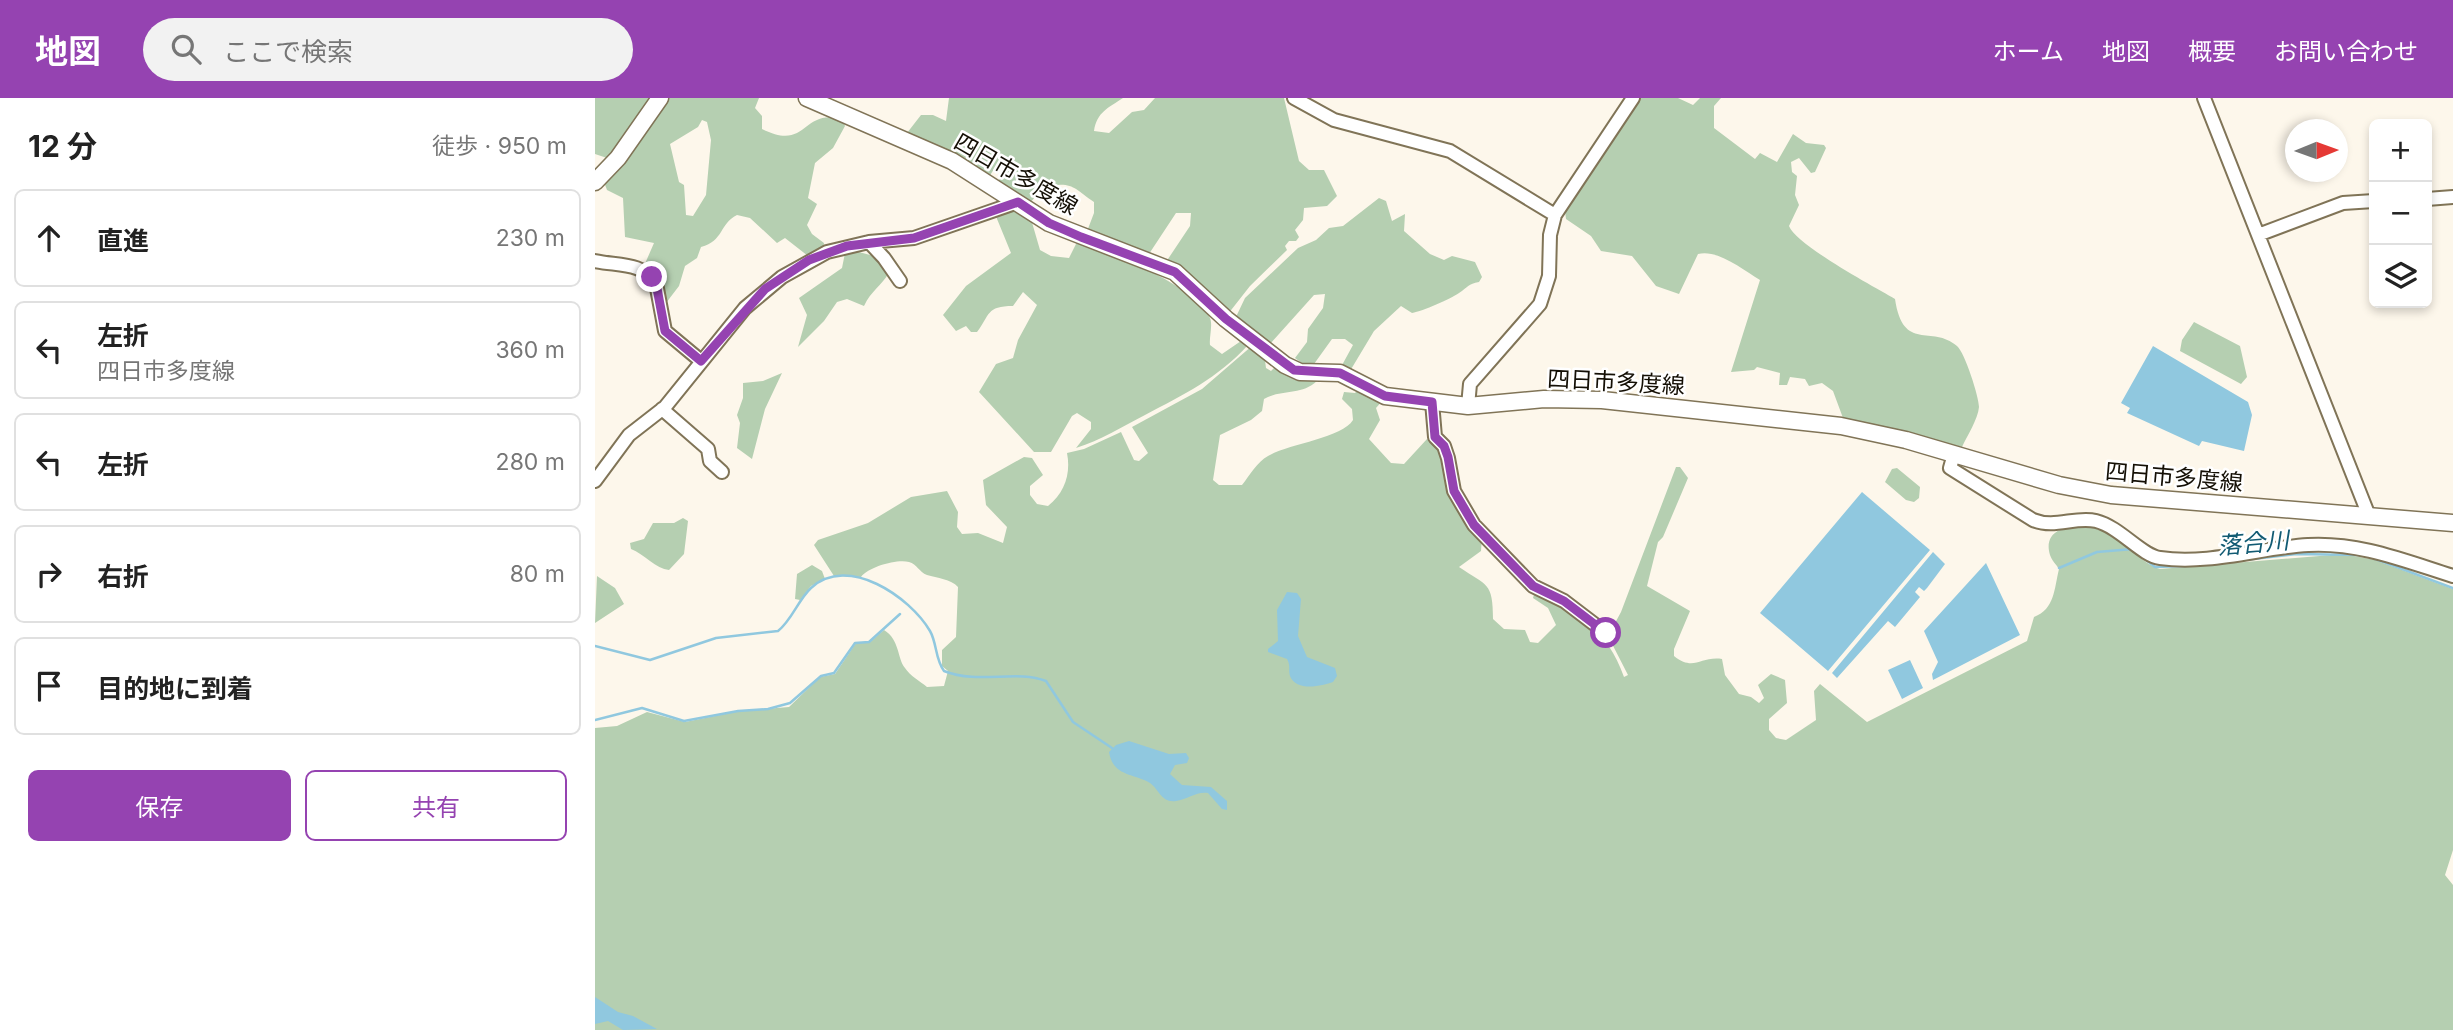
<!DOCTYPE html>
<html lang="ja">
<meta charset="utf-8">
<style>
body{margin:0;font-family:Inter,"Noto Sans JP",sans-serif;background:#f2f2f2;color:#222}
.controls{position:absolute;right:21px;top:21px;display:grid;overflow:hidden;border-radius:10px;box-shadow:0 4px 10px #0003}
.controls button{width:63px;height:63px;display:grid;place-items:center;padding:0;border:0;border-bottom:2px solid #e0e0e0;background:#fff;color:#222;font:35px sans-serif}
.compass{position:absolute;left:1690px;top:21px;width:63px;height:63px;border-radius:50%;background:#fff;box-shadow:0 4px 10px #0003;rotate:89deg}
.stop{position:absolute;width:21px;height:21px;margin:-16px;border:5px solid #9543b1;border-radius:50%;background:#fff}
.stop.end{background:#9543b1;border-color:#fff;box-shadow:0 2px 7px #0008}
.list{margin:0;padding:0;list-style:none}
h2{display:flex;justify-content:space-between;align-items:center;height:91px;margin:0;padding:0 28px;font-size:30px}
h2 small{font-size:23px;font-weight:400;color:#767676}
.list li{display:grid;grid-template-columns:46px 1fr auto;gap:21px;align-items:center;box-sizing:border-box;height:98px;margin:0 14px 14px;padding:0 14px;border:2px solid #e0e0e0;border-radius:10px}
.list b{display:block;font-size:26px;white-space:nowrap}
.list p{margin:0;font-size:23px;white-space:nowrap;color:#767676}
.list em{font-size:23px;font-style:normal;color:#767676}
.actions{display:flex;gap:14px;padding:21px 28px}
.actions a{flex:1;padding:16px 0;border:2px solid #9543b1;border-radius:10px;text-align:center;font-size:24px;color:#9543b1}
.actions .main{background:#9543b1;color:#fff}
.icon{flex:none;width:38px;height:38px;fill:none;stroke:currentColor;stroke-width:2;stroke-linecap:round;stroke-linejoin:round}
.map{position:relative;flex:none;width:1858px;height:932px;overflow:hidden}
header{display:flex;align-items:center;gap:42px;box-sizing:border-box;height:98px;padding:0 35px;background:#9543b1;color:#fff}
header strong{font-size:33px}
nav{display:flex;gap:38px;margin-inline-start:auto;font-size:24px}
.search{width:490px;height:63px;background:#f2f2f2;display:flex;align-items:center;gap:18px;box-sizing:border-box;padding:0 24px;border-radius:38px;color:#767676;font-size:26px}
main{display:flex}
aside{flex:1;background:#fff}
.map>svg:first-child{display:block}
.green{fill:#b5cfb1;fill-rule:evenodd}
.water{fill:#90c8df}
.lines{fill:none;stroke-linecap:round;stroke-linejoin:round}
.stream{stroke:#90c8df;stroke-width:2.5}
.minor-casing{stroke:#807457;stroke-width:16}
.major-casing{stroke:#807457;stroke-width:19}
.minor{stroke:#fff;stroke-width:12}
.major{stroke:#fff;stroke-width:16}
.route{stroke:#9543b1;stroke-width:9}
.labels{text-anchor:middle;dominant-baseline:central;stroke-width:5;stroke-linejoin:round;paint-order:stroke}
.street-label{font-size:23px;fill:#140f05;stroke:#fff}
.water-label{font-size:24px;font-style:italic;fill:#125b73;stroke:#fff}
</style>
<header>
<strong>地図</strong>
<div class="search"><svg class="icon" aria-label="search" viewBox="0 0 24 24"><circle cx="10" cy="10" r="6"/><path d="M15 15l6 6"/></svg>ここで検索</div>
<nav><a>ホーム</a><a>地図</a><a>概要</a><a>お問い合わせ</a></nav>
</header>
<main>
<aside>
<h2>12 分<small>徒歩 · 950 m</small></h2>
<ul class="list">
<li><svg class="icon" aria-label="ahead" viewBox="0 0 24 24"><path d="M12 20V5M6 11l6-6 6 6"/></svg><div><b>直進</b></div><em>230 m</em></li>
<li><svg class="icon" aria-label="left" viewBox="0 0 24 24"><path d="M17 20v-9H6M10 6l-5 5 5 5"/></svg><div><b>左折</b><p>四日市多度線</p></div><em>360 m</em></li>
<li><svg class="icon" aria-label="left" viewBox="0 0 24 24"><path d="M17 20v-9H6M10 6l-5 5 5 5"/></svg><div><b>左折</b></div><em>280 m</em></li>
<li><svg class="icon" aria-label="right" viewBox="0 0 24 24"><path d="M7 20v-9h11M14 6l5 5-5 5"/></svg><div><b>右折</b></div><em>80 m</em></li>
<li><svg class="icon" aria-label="arrive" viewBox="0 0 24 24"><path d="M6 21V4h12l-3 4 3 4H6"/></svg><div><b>目的地に到着</b></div></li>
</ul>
<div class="actions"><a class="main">保存</a><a>共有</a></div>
</aside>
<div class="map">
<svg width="1858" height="932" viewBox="0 0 1858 932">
<rect width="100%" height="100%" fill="#fdf7eb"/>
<path class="green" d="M0 0H58L15 61 0 56Z
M72 0H164L160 10 167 18V31C213 54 206 10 247 21L250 28 238 50 220 65 213 100 222 106 212 127 217 136 229 145 228 152 213 158 190 140 182 145 155 120 142 117C124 126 129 143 106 149L102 160 90 168 84 188 71 205 49 168 59 145 30 139 28 100 12 92 9 84ZM107 22 112 24 116 42 111 97 98 118 91 117 89 87 84 84 75 46 103 29Z
M354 0H528C513 10 502 14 499 33L514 35 537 14 549 12 560 0H689L704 63 714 72H729L742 98 732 108 709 110 708 122 700 132 704 139 701 143H694L690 148 692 152 655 188 633 216 571 164 595 128 596 115H581L552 159 491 136 499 115V104C478 90 478 83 449 89L434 106 403 85 409 70 402 66 394 79 312 35 326 17H338L351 23Z
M1044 0H1083L1098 7 1105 0H1126L1119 8V30L1160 61 1165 55 1182 64 1198 36 1211 45 1229 47 1231 50 1220 74 1216 75 1204 60 1196 64 1197 74 1202 78 1200 97 1204 107 1194 128C1201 147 1278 188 1300 201 1308 255 1337 226 1362 248 1370 255 1384 299 1384 309 1383 321 1372 338 1367 349L1248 320 1238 293 1227 285 1214 288 1210 281 1195 279 1192 287H1184L1185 275 1162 269 1159 272 1136 274 1165 182C1148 172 1123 151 1103 156L1084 196 1061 188 1037 158 1006 153 996 138 971 121 970 113Z
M784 100 791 103 797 123 810 116 809 133 835 156 849 162 857 158 880 164 887 179 884 184C873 186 873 189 864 195 855 201 828 213 817 215L806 208 779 233 755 273 746 269 758 247 750 241H737L719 266H708L700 260 712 244 713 231 728 210 730 196 719 197 674 247 640 221 650 200 703 150 721 142 734 130 748 128Z
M417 113 436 121 445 152 456 158 474 160 483 142C516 155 600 187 615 220 618 227 614 239 615 247L627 256 646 243 653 247C623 280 588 297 550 317 527 329 506 342 481 350L496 331V324L482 315 477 318 456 354H439L384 294 401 266 418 260 423 242 442 207 428 194 418 208C391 208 395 217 382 234H376L371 228 361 233 348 217 371 188 416 155 400 116Z
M260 153 279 158 294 175C286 188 276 193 269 208L252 201 242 204 229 223 203 249 212 217 204 200 247 170 250 155Z
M1599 224 1645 248 1652 279 1646 286 1585 253 1587 242Z
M658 247 669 255 671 270 676 273 680 269 722 279V283C706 298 686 291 669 301L667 313 656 322 625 337 618 382 624 387H647C655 377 662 364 673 358 693 346 747 340 758 322L757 311 747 301 749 294 760 295 764 291 788 302 781 310 785 322 774 341 796 365 809 366 832 341 846 349 887 439 886 453 864 469C892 488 898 484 898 521L909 531 930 532 935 544 943 545 961 527 953 510 938 500 940 493C983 517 1012 530 1029 579L1033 577 1013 538 1026 514 1081 369H1085L1093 380 1068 439 1063 444 1052 488 1095 513 1079 551V558C1099 574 1105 558 1127 561L1130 577 1144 596 1156 599 1164 605 1169 600 1163 587 1176 576 1190 582 1192 605 1174 621V632L1181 640 1191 642 1221 622 1219 593 1225 586 1272 624 1432 543 1439 519C1460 511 1459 491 1464 471 1461 466 1457 463 1455 457 1445 424 1492 424 1511 433 1532 442 1544 465 1565 471L1749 456 1780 462 1858 491V752L1850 777 1858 787V932H0V630L22 628 52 614 90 624 145 613 194 609 225 579 240 576 261 545H274L289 532C305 542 302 560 310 570 315 578 325 583 332 589L349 588 353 573 347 568V552L361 539 363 489C356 481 342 480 332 477 324 474 322 466 314 464 301 461 274 469 266 479L239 478 219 447 223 442 273 425 316 399 352 393 363 414 362 429 367 436 383 435 408 445 412 429 391 407 388 382 429 359 437 360 448 377 435 388V397L442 406 453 408C470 395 476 375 472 355L489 351 526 334 539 362 544 363 553 355 537 329 607 291Z
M187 275 170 311 157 361 142 350 145 325 142 317 148 300V285L168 283Z
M1302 370 1325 389 1324 400 1319 404 1311 402 1290 384 1297 371Z
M88 420 93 423 89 456 74 472C61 471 49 456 36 451L35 445 49 441 58 425H79Z
M217 467 227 473 230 481 216 488 205 502 200 501 202 476Z
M2 478 20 490 29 506 0 525Z"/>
<path class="water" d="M1558 248 1653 304 1657 317 1649 353 1607 343 1604 348 1532 315 1535 310 1526 305Z
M1267 394 1335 452 1233 573 1165 515Z
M1338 454 1350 466 1332 490 1329 493 1324 489 1320 494 1325 499 1300 529 1293 523 1242 580 1237 575Z
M1391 465 1425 537 1338 582 1337 576 1343 564 1329 533Z
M692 494 702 495 706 501 703 538 712 559 740 570 742 578 738 584C727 588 701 594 695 578 693 571 696 568 692 561L673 554V551L683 543 682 512Z
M1315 562 1328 590 1307 601 1293 572Z
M534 643 574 656 591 655 594 660 592 665 580 667 575 676 587 687 616 689 632 703V712L627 711 613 695C602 693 593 701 581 703 566 705 564 691 555 685 539 675 518 679 514 654L521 647Z
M0 899 23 914 38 918 62 931 28 932 13 923 0 926Z"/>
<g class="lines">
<path class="stream" d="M1546 458 1560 469 1591 468
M1775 459 1858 490
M1632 464 1701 456 1765 457
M1464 470 1502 454 1538 451
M0 548 55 562 121 540 183 533C197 522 203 502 216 490 253 456 315 499 335 533 342 545 340 561 349 573 384 587 421 571 451 583L478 624 517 650
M0 622 47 610 89 623 143 613 173 611 195 605 226 578 239 575 260 545 274 544 305 516"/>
<g class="minor-casing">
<path id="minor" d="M699 0 739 22 855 53 960 117
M1609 0 1774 418
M1832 101 1858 99
M1663 137 1748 105 1779 103
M274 144 289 160 305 183
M0 163C23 168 47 164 61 185L70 233 106 263
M837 304 840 339 849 348 853 360 859 393 879 427 938 488 969 503 1011 535
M873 308 875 286 945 206 954 178 955 137 960 117 1038 0
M67 311 113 351 115 363 127 374
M1359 356 1355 370 1438 422C1460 431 1480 418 1501 423 1525 429 1547 458 1565 460 1614 467 1665 450 1713 447 1764 444 1810 463 1858 478
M0 383 34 337 70 309 150 210 187 179 232 154 274 144 319 140 423 104"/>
</g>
<g class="major-casing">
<path id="major" d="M212 0 357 63 454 125 580 174 631 221 690 267 705 274 745 275 790 298 873 308 949 301 1007 302 1246 328 1311 342 1464 387 1516 397 1858 425
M0 84 23 60 65 0"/>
</g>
<use href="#minor" class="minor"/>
<use href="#major" class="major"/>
</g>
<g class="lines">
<path class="route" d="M57 179 61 185 70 233 106 263 170 191 214 162 252 148 319 140 423 104 454 125 486 139 580 174 631 221 699 272 745 275 790 298 837 304 840 339 849 348 853 359 859 393 879 427 938 488 969 503 1011 535"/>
</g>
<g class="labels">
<g class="street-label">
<text transform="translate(421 76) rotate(30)">四日市多度線</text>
<text transform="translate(1021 284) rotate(3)">四日市多度線</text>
<text transform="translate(1579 379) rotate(5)">四日市多度線</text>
</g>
<g class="water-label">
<text transform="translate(1658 445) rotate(-5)">落合川</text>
</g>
</g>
</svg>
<div class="controls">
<button>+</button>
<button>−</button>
<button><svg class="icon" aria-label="layers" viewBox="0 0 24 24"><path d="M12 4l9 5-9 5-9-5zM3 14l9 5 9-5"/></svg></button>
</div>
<svg class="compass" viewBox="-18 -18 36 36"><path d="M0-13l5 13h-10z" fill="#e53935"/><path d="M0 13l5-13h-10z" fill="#767676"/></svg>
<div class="stop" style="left:1011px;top:535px"></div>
<div class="stop end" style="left:57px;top:179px"></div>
</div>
</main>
